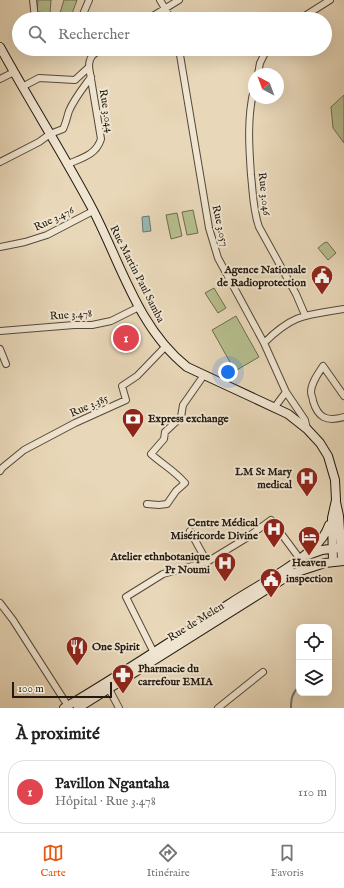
<!DOCTYPE html>
<html lang="fr">
<meta charset="utf-8">
<style>
body{margin:0;font-family:"IM FELL English",serif;background:#f6f6f6;color:#222}
.controls{position:absolute;right:12px;bottom:12px;display:grid;overflow:hidden;border-radius:8px;box-shadow:0 4px 16px #0002}
.controls button{width:36px;height:36px;display:grid;place-items:center;padding:0;border:0;border-bottom:1px solid #e0e0e0;background:#fff;color:#222;font:20px sans-serif}
.compass{position:absolute;left:248px;top:68px;width:36px;height:36px;border-radius:50%;background:#fff;box-shadow:0 4px 16px #0002;rotate:319deg}
.scale{position:absolute;left:12px;bottom:10px;width:100px;box-sizing:border-box;padding-left:4px;border:2px solid #221a0f;border-top:0;font-size:11px;line-height:14px;white-space:nowrap;color:#221a0f;-webkit-text-stroke:3px #f0e5d1;paint-order:stroke}
.you{position:absolute;left:228px;top:372px;width:14px;height:14px;margin:-10px;border:3px solid #fff;border-radius:50%;background:#1a73e8;box-shadow:0 0 0 6px #1a73e833}
.badge{display:grid;place-items:center;width:26px;height:26px;border-radius:50%;background:#ea580c;color:#fff;font-size:13px;font-weight:700}
.pin{position:absolute;translate:-50% -50%;border:2px solid #fff;box-shadow:0 1px 4px #0006}
.list{margin:0;padding:0;list-style:none}
h2{display:flex;justify-content:space-between;align-items:center;height:52px;margin:0;padding:0 16px;font-size:17px}
h2 small{font-size:13px;font-weight:400;color:#767676}
.list li{display:grid;grid-template-columns:26px 1fr auto;gap:12px;align-items:center;box-sizing:border-box;height:64px;margin:0 8px 8px;padding:0 8px;border:1px solid #e0e0e0;border-radius:16px}
.list b{display:block;font-size:15px;white-space:nowrap}
.list p{margin:0;font-size:13px;white-space:nowrap;color:#767676}
.list em{font-size:13px;font-style:normal;color:#767676}
.icon{flex:none;width:22px;height:22px;fill:none;stroke:currentColor;stroke-width:2;stroke-linecap:round;stroke-linejoin:round}
.map{position:relative;flex:none;width:344px;height:708px;overflow:hidden}
.search{position:absolute;background:#fff;box-shadow:0 4px 16px #0002;left:12px;right:12px;top:12px;height:44px;display:flex;align-items:center;gap:10px;box-sizing:border-box;padding:0 14px;border-radius:22px;color:#767676;font-size:15px}
.sheet{height:124px;background:#fff}
nav{display:flex;justify-content:space-around;align-items:center;box-sizing:border-box;height:56px;border-top:1px solid #e0e0e0;background:#fff;font-size:11px;color:#767676}
nav a{display:grid;justify-items:center;gap:2px}
nav .on{color:#ea580c}
.map>svg:first-child{display:block}
.green{fill:#b6be8e;stroke:#6c6c4e}
.water{fill:#97b9b3;stroke:#687971}
.lines{fill:none;stroke-linecap:round;stroke-linejoin:round}
.stream{stroke:#687971;stroke-width:2}
.street-casing{stroke:#544939;stroke-width:8}
.secondary-casing{stroke:#221a0f;stroke-width:10}
.street{stroke:#f0e5d1;stroke-width:6}
.secondary{stroke:#f0e5d1;stroke-width:8}
.labels{text-anchor:middle;dominant-baseline:central;stroke-width:4;stroke-linejoin:round;paint-order:stroke}
.street-label{font-size:11px;fill:#221a0f;stroke:#f0e5d1}
.poi-label{font-size:11px;font-weight:bold;fill:#221a0f;stroke:#f0e5d1;text-anchor:end}
</style>
<div class="map">
<svg width="344" height="708" viewBox="0 0 344 708">
<rect width="100%" height="100%" fill="#e8d7b8"/>
<filter id="stains"><feTurbulence type="fractalNoise" baseFrequency=".005" numOctaves="4"/><feColorMatrix values="0 0 0 0 .2 0 0 0 0 .09 0 0 0 0 .02 0 0 0 .5 -.17"/></filter>
<radialGradient id="worn" r=".72"><stop offset=".6" stop-color="#630" stop-opacity="0"/><stop offset="1" stop-color="#630" stop-opacity=".3"/></radialGradient>
<path class="green" d="M38 0H51L50 13 37 12Z
M64 0H77L70 19 59 16Z
M344 95V143L333 128 331 107Z
M193 210 198 233 187 235 182 212Z
M177 213 182 236 171 239 166 215Z
M327 242 336 253 328 260 318 248 324 243Z
M214 288 226 308 218 313 205 293Z
M236 316 259 357 235 371 212 330Z"/>
<path class="water" d="M149 216 151 231 143 232 142 217Z"/>
<g class="lines">
<path class="stream" d="M291 708C291 699 292 693 299 687"/>
<g class="street-casing">
<path id="street" d="M33 0 35 19
M160 0 171 19
M81 19 89 0
M148 19 179 0
M300 19 330 0
M179 49 209 228 218 258 264 343 286 392 305 420 307 429
M258 74 260 63 267 49
M0 79 14 72
M22 87 39 78 75 80 89 67
M254 89C247 117 249 147 251 175 253 193 253 210 259 227L296 294 305 315
M50 134 63 129C66 123 67 117 69 111 74 99 83 88 91 77
M0 162 39 142 50 134
M68 164C82 158 96 155 101 139L89 67C89 57 93 54 101 49
M0 247 25 242 47 235 93 211
M0 331 74 325H92L111 321 139 307
M264 343C293 314 306 315 344 309
M0 349 6 364
M344 396 323 366C318 374 311 383 311 392 311 395 313 398 313 401 318 418 327 422 344 417
M274 408 286 392
M0 471 2 468 24 450 75 423 126 400 122 386 137 376 165 347
M147 504 159 505 167 504 176 491 185 483C175 471 162 464 151 454L164 439 165 432 181 417 183 405 204 375
M190 531 207 562
M0 603 13 620 68 706
M154 653 126 597 163 574 207 562 248 537 271 520 300 559
M109 689 119 708
M218 708 263 672"/>
</g>
<g class="secondary-casing">
<path id="secondary" d="M0 47C30 102 64 155 93 210 121 264 138 328 187 367L288 414 307 429 320 443 328 456 335 480 336 500 332 518 333 562
M336 502 339 516 342 561
M308 555 322 550 337 548
M64 708C120 675 174 639 229 604 256 586 288 571 312 549 320 542 326 534 329 525
M78 708 291 574 325 563 344 561"/>
</g>
<use href="#street" class="street"/>
<use href="#secondary" class="secondary"/>
</g>
<defs>
<g id="civic-pin" transform="scale(1.15)"><path d="M0 17L-7.5 6A9.5 9.5 0 1 1 7.5 6Z" fill="#8f2418" stroke="#f0e5d1"/><path d="M-.6-6.5H3V-4.5H.6V-3L4-1V1h2V6H-6V1h2V-1L-.6-3ZM-1.2 2.5V6h2.4V2.5Z" fill="#fff"/></g>
<g id="bank-pin" transform="scale(1.15)"><path d="M0 17L-7.5 6A9.5 9.5 0 1 1 7.5 6Z" fill="#8f2418" stroke="#f0e5d1"/><path d="M-6-4H6V4H-6ZM0-2.3a2.3 2.3 0 1 0 0 4.6a2.3 2.3 0 1 0 0-4.6Z" fill="#fff"/></g>
<g id="hospital-pin" transform="scale(1.15)"><path d="M0 17L-7.5 6A9.5 9.5 0 1 1 7.5 6Z" fill="#8f2418" stroke="#f0e5d1"/><path d="M-5-5h3v3.5h4V-5h3V5h-3V1.5h-4V5h-3Z" fill="#fff"/></g>
<g id="hotel-pin" transform="scale(1.15)"><path d="M0 17L-7.5 6A9.5 9.5 0 1 1 7.5 6Z" fill="#8f2418" stroke="#f0e5d1"/><path d="M-6-4.5h1.5V1H6V5H4.5V3h-9V5H-6ZM-4 0a1.8 1.8 0 1 1 3.6 0ZM.5 0V-2.5h3Q6-2.5 6 0Z" fill="#fff"/></g>
<g id="restaurant-pin" transform="scale(1.15)"><path d="M0 17L-7.5 6A9.5 9.5 0 1 1 7.5 6Z" fill="#8f2418" stroke="#f0e5d1"/><path d="M-5-6h1v4h1v-4h1v4h1v-4h1v5L-1.5 .5V6h-2V.5L-5-1ZM5-6V6H3V1.5H1.5Q1.5-4 5-6Z" fill="#fff"/></g>
<g id="pharmacy-pin" transform="scale(1.15)"><path d="M0 17L-7.5 6A9.5 9.5 0 1 1 7.5 6Z" fill="#8f2418" stroke="#f0e5d1"/><path d="M-2-6h4v4h4v4h-4v4h-4v-4h-4v-4h4Z" fill="#fff"/></g>
</defs>
<g fill-rule="evenodd">
<use href="#civic-pin" x="322" y="276"/>
<use href="#bank-pin" x="133" y="419"/>
<use href="#hospital-pin" x="307" y="478"/>
<use href="#hospital-pin" x="274" y="529"/>
<use href="#hotel-pin" x="309" y="537"/>
<use href="#hospital-pin" x="225" y="563"/>
<use href="#civic-pin" x="271" y="579"/>
<use href="#restaurant-pin" x="77" y="647"/>
<use href="#pharmacy-pin" x="123" y="675"/>
</g>
<g class="labels">
<g class="street-label">
<text transform="translate(106 111) rotate(81)">Rue 3.044</text>
<text transform="translate(264 194) rotate(83)">Rue 3.046</text>
<text transform="translate(54 219) rotate(-26)">Rue 3.476</text>
<text transform="translate(220 226) rotate(77)">Rue 3.057</text>
<text transform="translate(137 274) rotate(63)">Rue Martin Paul Samba</text>
<text transform="translate(71 315) rotate(-4)">Rue 3.478</text>
<text transform="translate(89 406) rotate(-24)">Rue 3.385</text>
<text transform="translate(196 622) rotate(-32)">Rue de Melen</text>
</g>
<g class="poi-label">
<text x="306" y="270">Agence Nationale<tspan x="306" dy="13">de Radioprotection</tspan></text>
<text x="148" y="419" text-anchor="start">Express exchange</text>
<text x="292" y="472">LM St Mary<tspan x="292" dy="13">medical</tspan></text>
<text x="258" y="523">Centre Médical<tspan x="258" dy="13">Miséricorde Divine</tspan></text>
<text x="210" y="557">Atelier ethnbotanique<tspan x="210" dy="13">Pr Noumi</tspan></text>
<text x="309" y="563" text-anchor="middle">Heaven</text>
<text x="286" y="579" text-anchor="start">inspection</text>
<text x="92" y="647" text-anchor="start">One Spirit</text>
<text x="138" y="669" text-anchor="start">Pharmacie du<tspan x="138" dy="13">carrefour EMIA</tspan></text>
</g>
</g>
<rect width="100%" height="100%" filter="url(#stains)"/>
<rect width="100%" height="100%" fill="url(#worn)"/>
</svg>
<div class="controls">
<button><svg class="icon" aria-label="locate" viewBox="0 0 24 24"><circle cx="12" cy="12" r="6"/><path d="M12 2v4M12 18v4M2 12h4M18 12h4"/></svg></button>
<button><svg class="icon" aria-label="layers" viewBox="0 0 24 24"><path d="M12 4l9 5-9 5-9-5zM3 14l9 5 9-5"/></svg></button>
</div>
<svg class="compass" viewBox="-18 -18 36 36"><path d="M0-13l5 13h-10z" fill="#e53935"/><path d="M0 13l5-13h-10z" fill="#767676"/></svg>
<div class="scale">100 m</div>
<div class="you"></div>
<div class="pin badge" style="left:126px;top:338px;background:#e0444e">1</div>
<div class="search"><svg class="icon" aria-label="search" viewBox="0 0 24 24"><circle cx="10" cy="10" r="6"/><path d="M15 15l6 6"/></svg>Rechercher</div>
</div>
<section class="sheet">
<h2>À proximité<small></small></h2>
<ul class="list">
<li><span class="badge" style="background:#e0444e">1</span><div><b>Pavillon Ngantaha</b><p>Hôpital · Rue 3.478</p></div><em>110 m</em></li>
</ul>
</section>
<nav>
<a class="on"><svg class="icon" aria-label="map" viewBox="0 0 24 24"><path d="M3 6l6-2 6 2 6-2v14l-6 2-6-2-6 2zM9 4v14M15 6v14"/></svg>Carte</a>
<a><svg class="icon" aria-label="directions" viewBox="0 0 24 24"><path d="M12 3l9 9-9 9-9-9zM9 14v-3h6M13 9l2 2-2 2"/></svg>Itinéraire</a>
<a><svg class="icon" aria-label="saved" viewBox="0 0 24 24"><path d="M7 4h10v16l-5-4-5 4z"/></svg>Favoris</a>
</nav>
